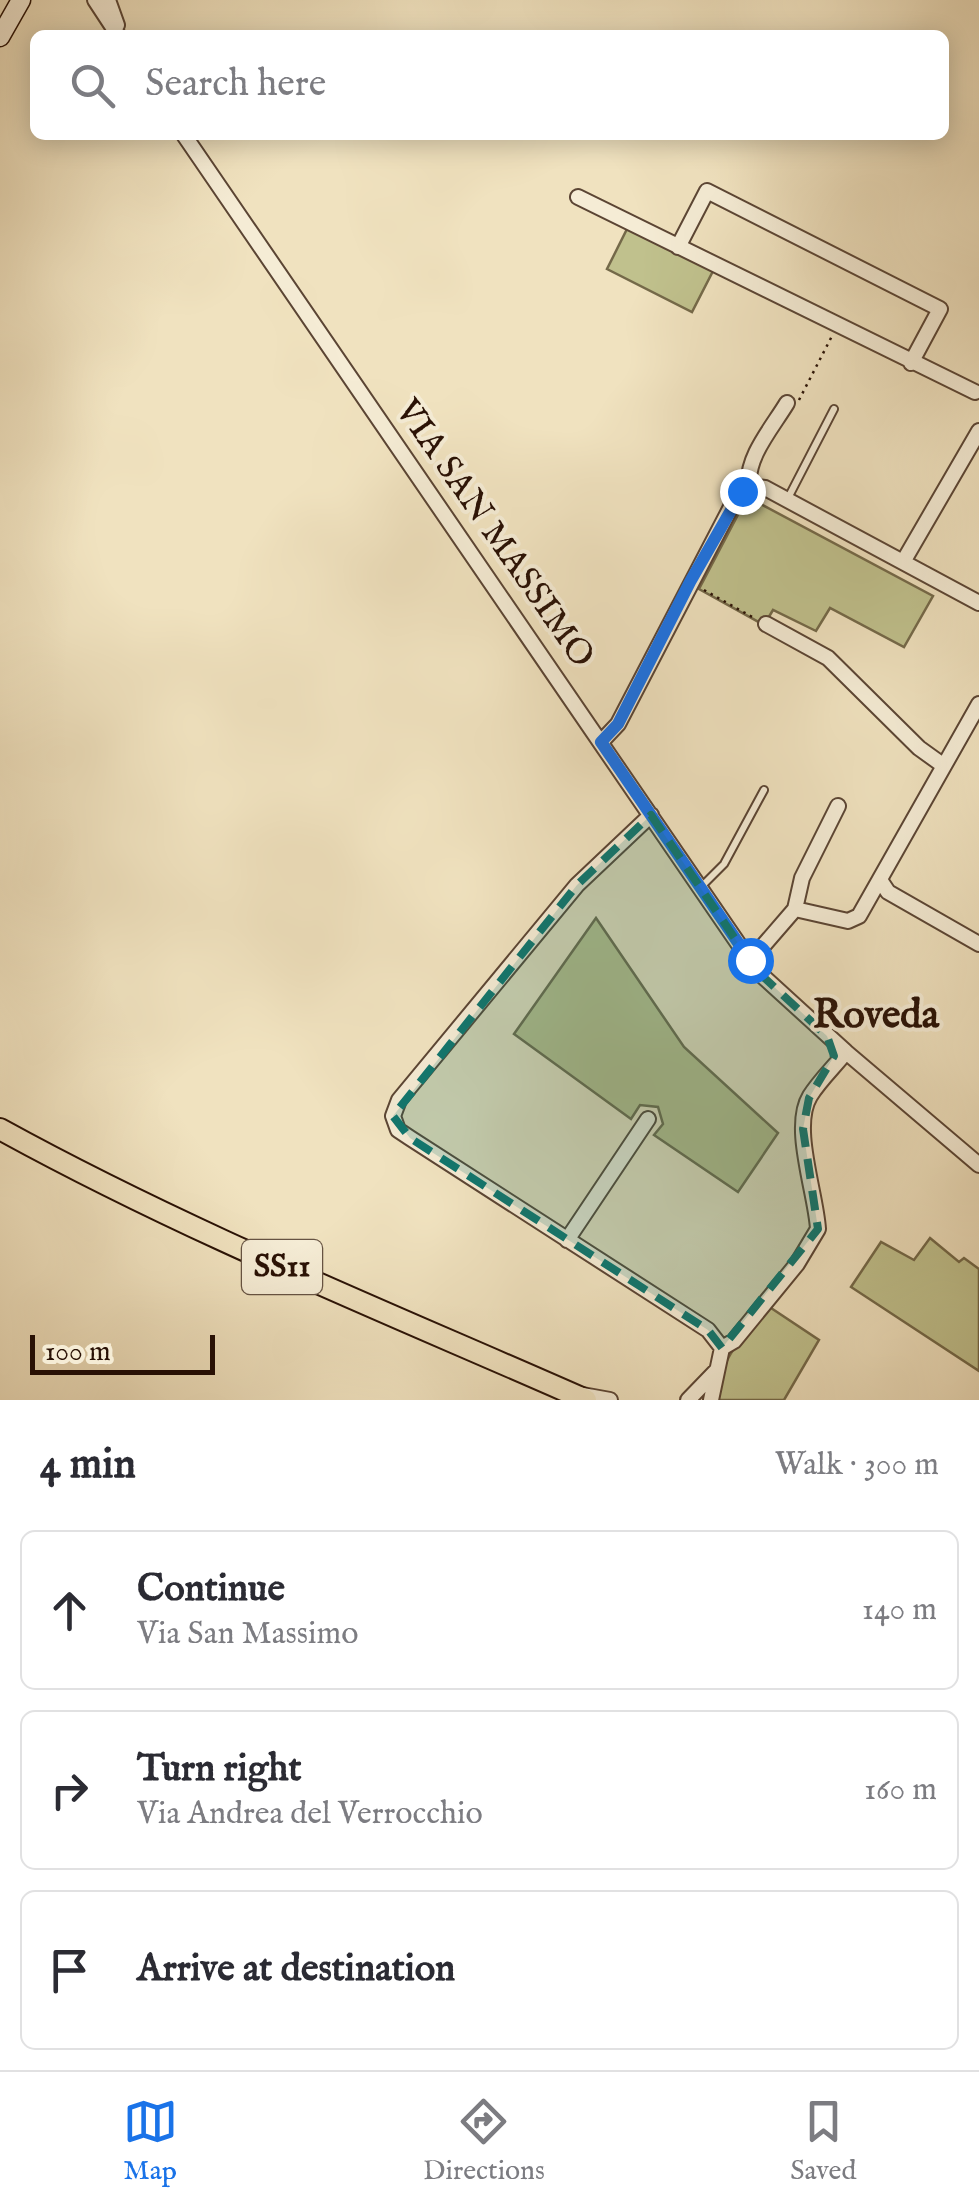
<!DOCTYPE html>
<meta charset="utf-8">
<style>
body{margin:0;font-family:"IM FELL English",serif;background:#f7f7f7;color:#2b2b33}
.scale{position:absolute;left:30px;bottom:25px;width:185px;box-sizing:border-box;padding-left:10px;border:5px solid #291105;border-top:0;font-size:28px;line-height:35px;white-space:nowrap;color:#291105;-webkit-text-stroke:8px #f5ecd5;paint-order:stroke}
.stop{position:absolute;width:30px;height:30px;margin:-22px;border:8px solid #1a73e8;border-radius:50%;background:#fff}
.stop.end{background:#1a73e8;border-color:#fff;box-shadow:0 2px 10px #0008}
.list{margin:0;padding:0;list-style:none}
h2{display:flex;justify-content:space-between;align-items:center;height:130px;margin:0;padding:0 40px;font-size:42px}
h2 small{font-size:32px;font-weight:400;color:#7c7c81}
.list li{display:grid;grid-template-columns:65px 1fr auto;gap:30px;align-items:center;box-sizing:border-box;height:160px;margin:0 20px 20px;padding:0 20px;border:2px solid #e1e1e2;border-radius:15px}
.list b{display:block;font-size:38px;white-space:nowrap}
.list p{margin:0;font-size:32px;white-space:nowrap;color:#7c7c81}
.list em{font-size:32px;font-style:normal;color:#7c7c81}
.icon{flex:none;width:55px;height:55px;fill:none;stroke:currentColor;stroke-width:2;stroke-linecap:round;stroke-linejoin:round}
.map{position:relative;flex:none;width:979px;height:1400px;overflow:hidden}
.search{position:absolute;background:#fff;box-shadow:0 5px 25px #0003;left:30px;right:30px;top:30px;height:110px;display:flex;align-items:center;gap:25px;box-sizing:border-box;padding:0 35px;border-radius:15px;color:#7c7c81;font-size:38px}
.sheet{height:670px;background:#fff}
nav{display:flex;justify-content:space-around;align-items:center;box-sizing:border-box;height:140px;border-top:2px solid #e1e1e2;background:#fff;font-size:28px;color:#7c7c81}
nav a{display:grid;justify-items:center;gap:5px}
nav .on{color:#1a73e8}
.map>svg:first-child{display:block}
.green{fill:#c0c18d;stroke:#746949;stroke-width:2.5}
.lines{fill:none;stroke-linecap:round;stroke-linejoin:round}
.lane-casing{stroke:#5b4534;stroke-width:10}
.street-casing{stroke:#5b4534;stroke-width:18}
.secondary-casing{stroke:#291105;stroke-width:21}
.primary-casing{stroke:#291105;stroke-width:24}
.path{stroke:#291105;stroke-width:2.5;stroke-dasharray:2.5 5;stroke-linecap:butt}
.lane{stroke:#f5ecd5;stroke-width:6}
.street{stroke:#f5ecd5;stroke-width:14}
.secondary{stroke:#f5ecd5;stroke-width:18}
.primary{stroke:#f0e2bf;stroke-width:20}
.route{stroke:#1a73e8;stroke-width:12}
.marked{fill:#0f766e;fill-opacity:0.2;stroke:#0f766e;stroke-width:8;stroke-dasharray:20 12;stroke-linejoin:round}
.labels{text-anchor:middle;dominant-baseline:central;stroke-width:8;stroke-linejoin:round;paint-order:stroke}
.shield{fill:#f5ecd5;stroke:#665343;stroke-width:2.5}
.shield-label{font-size:32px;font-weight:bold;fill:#291105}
.street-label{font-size:35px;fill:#291105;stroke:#f5ecd5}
.quarter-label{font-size:40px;font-weight:bold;fill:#291105;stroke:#f5ecd5}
</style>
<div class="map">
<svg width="979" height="1400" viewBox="0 0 979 1400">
<rect width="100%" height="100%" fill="#f0e2bf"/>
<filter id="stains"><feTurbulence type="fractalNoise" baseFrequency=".002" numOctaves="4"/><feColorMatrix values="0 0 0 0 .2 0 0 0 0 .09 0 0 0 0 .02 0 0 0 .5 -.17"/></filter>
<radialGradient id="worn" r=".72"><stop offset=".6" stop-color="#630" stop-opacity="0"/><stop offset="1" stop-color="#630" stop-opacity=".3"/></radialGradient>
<path class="green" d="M628 227 713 271 692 312 607 269Z
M755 501 933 596 904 647 830 608 816 631 773 610 764 625 699 589 742 507Z
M596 918 684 1047 778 1133 738 1192 654 1135 663 1124 658 1107 640 1105 631 1119 514 1034Z
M930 1238 959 1262 964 1258 979 1269V1371L851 1287 881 1242 914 1260Z
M768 1306 819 1340 784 1400H719C715 1361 746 1334 768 1306Z"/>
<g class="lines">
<g class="lane-casing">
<path id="lane" d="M787 500 834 409
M701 887 724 864 764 790"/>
</g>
<g class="street-casing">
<path id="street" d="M95 0 118 35
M108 0 117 25
M184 135 757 971 846 1052 979 1165
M578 197 975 392
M678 247 707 191 940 309 911 363
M749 486 765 488 979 603
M749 486C746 457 772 428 787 403
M903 562 979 431
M766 624 828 658 919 748 944 766
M601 742 618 724 731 507 742 491 749 486
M651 815 577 885 399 1100 393 1116 398 1130 410 1138 708 1330 722 1348
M880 880 888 892 979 944
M795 909 802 878 838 806
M750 961 795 909 848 921 859 916 979 704
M567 1240 648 1119
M577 1394 610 1400
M688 1400 716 1371
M711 1400 722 1348 734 1341 797 1264 818 1229C816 1193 791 1127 810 1096 820 1080 835 1066 846 1052"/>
</g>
<g class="secondary-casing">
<path id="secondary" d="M0 37 21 0"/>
</g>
<g class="primary-casing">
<path id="primary" d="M0 1129C189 1233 389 1313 586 1400"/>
</g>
<path class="path" d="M799 400 832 336
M704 590 754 618"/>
<use href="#lane" class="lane"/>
<use href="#street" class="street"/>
<use href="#secondary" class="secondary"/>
<use href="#primary" class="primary"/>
</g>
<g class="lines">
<path class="route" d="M742 491 690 582 618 724 601 742 750 960"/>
</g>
<path class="marked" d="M651 815 757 971 827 1036 834 1056 809 1098 803 1129 818 1229 722 1348 708 1330 410 1138 393 1116 577 885Z"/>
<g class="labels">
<rect class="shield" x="242" y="1240" width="80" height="54" rx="8"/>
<g class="shield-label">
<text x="282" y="1267">SS11</text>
</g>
<g class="street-label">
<text transform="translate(494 534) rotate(55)">VIA SAN MASSIMO</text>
</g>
<g class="quarter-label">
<text x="876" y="1016">Roveda</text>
</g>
</g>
<rect width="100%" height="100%" filter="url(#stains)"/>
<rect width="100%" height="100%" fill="url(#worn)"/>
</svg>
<div class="scale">100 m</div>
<div class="stop" style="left:750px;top:960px"></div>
<div class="stop end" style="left:742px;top:491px"></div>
<div class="search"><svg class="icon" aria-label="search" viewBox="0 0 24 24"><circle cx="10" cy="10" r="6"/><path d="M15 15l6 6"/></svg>Search here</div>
</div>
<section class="sheet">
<h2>4 min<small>Walk · 300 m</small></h2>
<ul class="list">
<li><svg class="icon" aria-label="ahead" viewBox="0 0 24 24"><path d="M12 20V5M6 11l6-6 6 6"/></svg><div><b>Continue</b><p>Via San Massimo</p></div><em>140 m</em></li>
<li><svg class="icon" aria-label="right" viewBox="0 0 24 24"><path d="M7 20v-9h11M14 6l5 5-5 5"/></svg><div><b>Turn right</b><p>Via Andrea del Verrocchio</p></div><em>160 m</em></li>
<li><svg class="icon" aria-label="arrive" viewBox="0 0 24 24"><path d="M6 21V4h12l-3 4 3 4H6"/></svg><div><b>Arrive at destination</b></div></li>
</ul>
</section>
<nav>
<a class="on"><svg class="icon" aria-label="map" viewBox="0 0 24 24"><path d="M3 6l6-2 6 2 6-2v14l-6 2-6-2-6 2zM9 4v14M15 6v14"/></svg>Map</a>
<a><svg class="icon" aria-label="directions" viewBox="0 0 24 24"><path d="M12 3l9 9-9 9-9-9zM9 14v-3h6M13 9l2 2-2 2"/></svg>Directions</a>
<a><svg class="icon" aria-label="saved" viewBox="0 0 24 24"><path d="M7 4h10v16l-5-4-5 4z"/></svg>Saved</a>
</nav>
